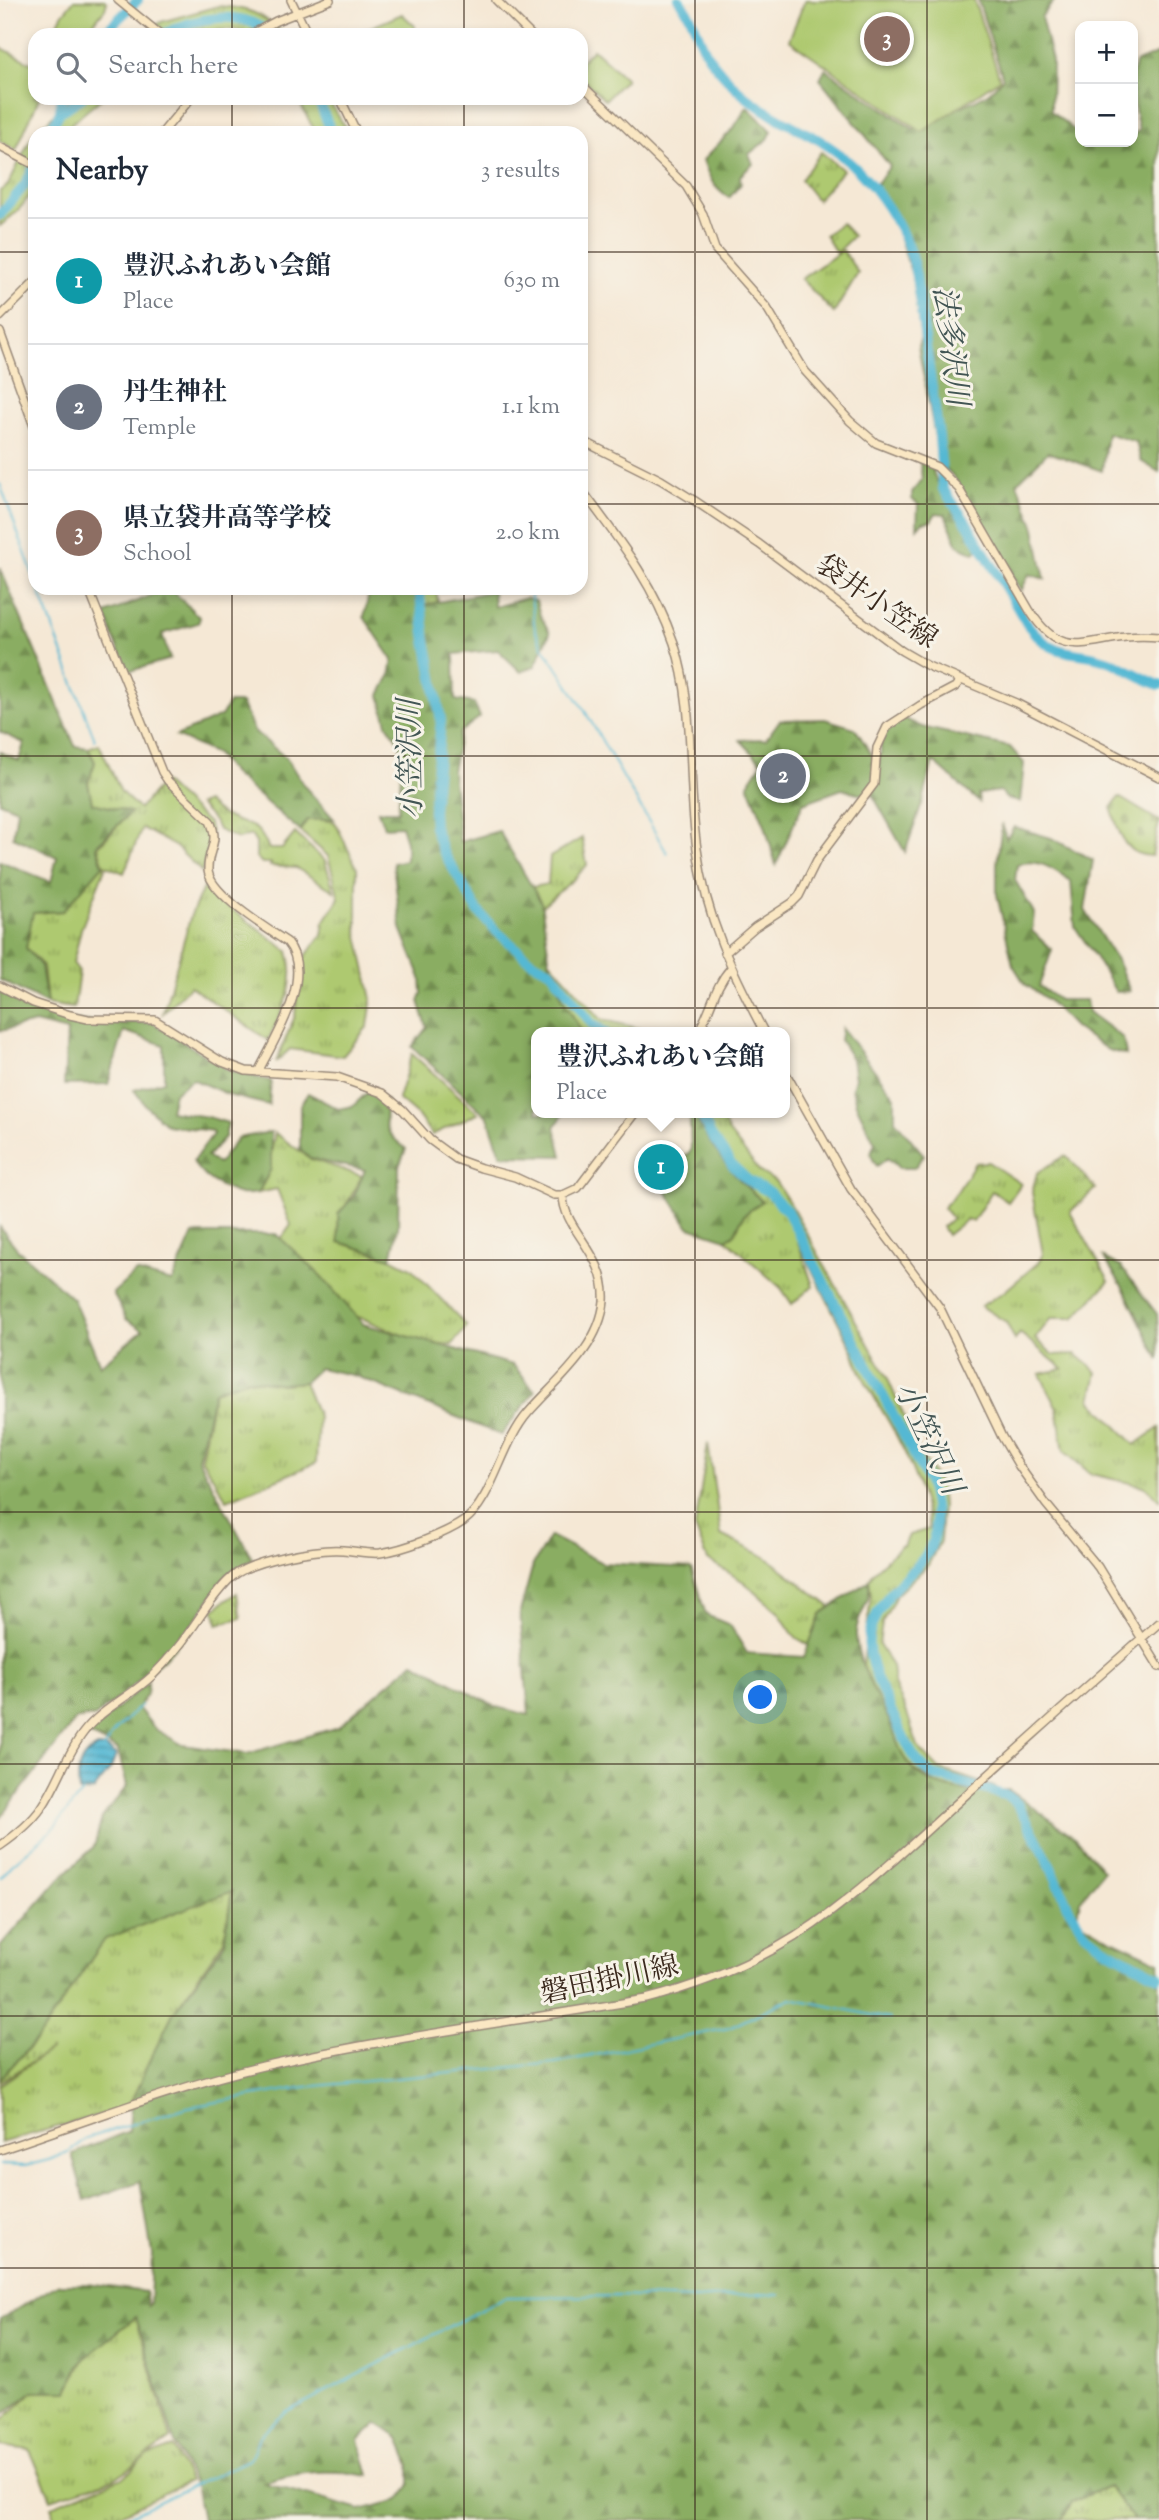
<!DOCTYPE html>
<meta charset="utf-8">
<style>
body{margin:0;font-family:"Sorts Mill Goudy","Noto Serif JP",serif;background:#f6f6f7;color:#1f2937}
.controls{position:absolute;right:21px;top:21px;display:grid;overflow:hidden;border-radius:14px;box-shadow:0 4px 10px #0003}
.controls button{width:63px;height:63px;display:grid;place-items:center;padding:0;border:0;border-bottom:2px solid #e0e1e3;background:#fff;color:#1f2937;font:35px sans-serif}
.you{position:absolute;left:761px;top:1698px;width:24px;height:24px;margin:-18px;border:5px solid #fff;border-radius:50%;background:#1a73e8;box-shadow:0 0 0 10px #1a73e833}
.badge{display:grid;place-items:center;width:46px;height:46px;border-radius:50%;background:#111827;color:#fff;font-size:23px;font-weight:700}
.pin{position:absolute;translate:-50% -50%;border:4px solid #fff;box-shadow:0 2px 7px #0006}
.popup{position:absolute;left:531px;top:1027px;width:259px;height:91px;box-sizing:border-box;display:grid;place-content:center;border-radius:14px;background:#fff;filter:drop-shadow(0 2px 5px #0005);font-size:23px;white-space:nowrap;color:#747a83}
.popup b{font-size:26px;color:#1f2937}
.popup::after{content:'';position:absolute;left:50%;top:100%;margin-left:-14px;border:14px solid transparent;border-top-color:#fff}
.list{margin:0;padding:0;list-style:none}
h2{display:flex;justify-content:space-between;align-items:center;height:91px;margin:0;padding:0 28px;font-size:30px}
h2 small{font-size:23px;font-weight:400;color:#747a83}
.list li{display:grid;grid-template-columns:46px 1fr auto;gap:21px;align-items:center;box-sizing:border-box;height:126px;padding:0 28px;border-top:2px solid #e0e1e3}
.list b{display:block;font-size:26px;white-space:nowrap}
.list p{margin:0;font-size:23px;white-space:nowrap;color:#747a83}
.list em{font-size:23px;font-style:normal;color:#747a83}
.icon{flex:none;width:38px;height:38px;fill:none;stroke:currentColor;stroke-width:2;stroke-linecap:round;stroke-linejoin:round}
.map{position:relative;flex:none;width:1159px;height:2520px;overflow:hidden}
.search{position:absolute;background:#fff;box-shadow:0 4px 10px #0003;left:28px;top:28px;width:560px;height:77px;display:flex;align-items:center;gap:18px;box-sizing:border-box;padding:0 24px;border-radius:21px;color:#747a83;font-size:26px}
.panel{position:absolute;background:#fff;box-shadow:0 4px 10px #0003;left:28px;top:126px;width:560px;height:469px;border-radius:21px}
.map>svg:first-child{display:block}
.grass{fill:url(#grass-tufts);stroke:#747a46;stroke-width:2}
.forest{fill:url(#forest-firs);stroke:#626c40;stroke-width:2;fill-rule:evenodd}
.cemetery{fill:url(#cemetery-stones);stroke:#747a46;stroke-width:2}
.park{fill:#aec96f;stroke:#747a46;stroke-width:2}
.water{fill:url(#water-rules);stroke:#487178;stroke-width:2}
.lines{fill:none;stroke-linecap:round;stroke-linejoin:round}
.stream{stroke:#54b8d3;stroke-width:2}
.river{stroke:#54b8d3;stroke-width:10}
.secondary-casing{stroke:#98897a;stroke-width:10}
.secondary{stroke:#fae7c3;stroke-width:7}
.grid{fill:none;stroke:#3b2a1e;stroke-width:2;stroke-opacity:0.55}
.labels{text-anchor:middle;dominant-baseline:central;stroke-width:6;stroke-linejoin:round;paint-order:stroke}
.street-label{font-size:28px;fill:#3b2a1e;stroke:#f7f3e8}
.water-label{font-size:30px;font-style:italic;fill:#425554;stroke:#f7f3e8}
</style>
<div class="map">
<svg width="1159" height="2520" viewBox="0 0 1159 2520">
<defs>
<pattern id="grass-tufts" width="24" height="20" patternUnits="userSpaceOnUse" patternTransform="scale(1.75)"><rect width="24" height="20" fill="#aec96f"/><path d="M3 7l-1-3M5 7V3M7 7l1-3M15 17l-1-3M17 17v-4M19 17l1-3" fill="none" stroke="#8fa35b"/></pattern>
<pattern id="forest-firs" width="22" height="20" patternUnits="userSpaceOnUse" patternTransform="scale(1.75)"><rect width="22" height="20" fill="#8aad62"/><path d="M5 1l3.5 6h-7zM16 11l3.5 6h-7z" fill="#728d50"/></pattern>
<pattern id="cemetery-stones" width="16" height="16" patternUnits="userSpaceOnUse" patternTransform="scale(1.75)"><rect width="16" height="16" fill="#aec96f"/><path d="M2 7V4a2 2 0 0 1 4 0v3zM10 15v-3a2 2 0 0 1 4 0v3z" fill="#8fa35b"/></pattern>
<pattern id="water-rules" width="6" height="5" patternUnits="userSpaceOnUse" patternTransform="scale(1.75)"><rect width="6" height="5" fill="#54b8d3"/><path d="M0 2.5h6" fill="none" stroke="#4796ab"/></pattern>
</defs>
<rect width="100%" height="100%" fill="#f7f3e8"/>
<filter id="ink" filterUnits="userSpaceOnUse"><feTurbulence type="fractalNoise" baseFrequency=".0143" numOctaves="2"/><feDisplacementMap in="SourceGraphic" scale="14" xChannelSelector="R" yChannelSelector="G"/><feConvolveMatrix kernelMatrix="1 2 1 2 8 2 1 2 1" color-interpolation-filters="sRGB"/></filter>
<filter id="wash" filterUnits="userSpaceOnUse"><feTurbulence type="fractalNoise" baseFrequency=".00686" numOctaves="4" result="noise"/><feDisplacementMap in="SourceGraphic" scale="28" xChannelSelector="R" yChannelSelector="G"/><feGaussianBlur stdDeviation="1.57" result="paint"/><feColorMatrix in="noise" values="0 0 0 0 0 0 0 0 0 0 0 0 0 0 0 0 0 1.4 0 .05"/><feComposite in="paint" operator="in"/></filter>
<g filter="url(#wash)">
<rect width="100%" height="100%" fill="#f5e8d5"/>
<path class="grass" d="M218 6C249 8 262 13 285 35H248C231 23 206 34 187 35 172 36 157 35 142 35L161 22Z
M70 98H102L73 122 64 133H36Z
M297 98H327L349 133H316Z
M35 134C35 184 42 193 0 226V191L8 185 30 140Z
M821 152 843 170 817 200 801 180Z
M841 223 853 236 836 253 825 235Z
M843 250 858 273 834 313 801 279Z
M415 588H436L444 649 443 786 457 855 601 1019 653 1032H582L561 996 460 893 423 669Z
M99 744 121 792 139 809 163 782 209 824 211 832 202 872 176 847 142 828 124 873 104 865 98 847 130 812 92 803 88 783 95 762 88 748Z
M206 802C212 807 218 813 225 816 250 829 255 818 269 849H282L295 833 325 861 334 891 296 868 270 866 271 863H262L256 857V843L251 835 238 839 218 830 214 821 199 805Z
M317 819 335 822 357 868V931L372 999 368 1026 343 1056 290 1049 276 1062 295 1016 301 962 322 935 324 922 339 898 328 856 300 831 307 820Z
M582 838 587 865 574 879 541 907 532 887 548 884 550 857Z
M102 862 105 868 81 929 73 963 79 971 74 1008 47 1004 43 966 26 948 31 913 63 911Z
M203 888 288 951C298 985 283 1010 268 1040L190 986 163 1013 191 915Z
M412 1054 478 1113 432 1135 418 1116 398 1099Z
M695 1113H720L728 1131 760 1172 776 1182 792 1207 887 1377 918 1449 940 1485 942 1506 940 1541 928 1565 896 1595 882 1623 879 1645 892 1666 894 1684 907 1713 918 1747 939 1769 997 1788 963 1790 943 1787 915 1770 903 1757 863 1666 871 1595 869 1581 873 1572 901 1546H904L909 1535 929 1529C924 1495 910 1461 894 1431 880 1405 862 1382 854 1353L798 1242 813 1286 792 1304 781 1288 726 1239 734 1234 744 1215 762 1201 724 1164Z
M275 1133 311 1159 362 1176 338 1220 339 1242 391 1258 411 1268 467 1326 452 1345 417 1341 356 1316 281 1239 291 1225 277 1189 258 1193 267 1177Z
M1065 1156 1070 1159 1095 1189 1070 1212 1109 1281 1074 1318H1051L1035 1339 1054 1355 1076 1354 1097 1372 1091 1400 1135 1445 1159 1428V1500L1144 1486 1091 1474 1064 1451 1057 1408 1040 1374 1063 1369 1020 1333 1015 1340 1006 1322 981 1306 1005 1291 1038 1263 1043 1254 1032 1192 1037 1173Z
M988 1162 1021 1184 1008 1202 992 1191 973 1221 966 1220 947 1235 942 1227 952 1218 943 1208 957 1192 975 1163Z
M248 1379 283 1384 304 1382 318 1417 316 1463 227 1500 201 1458 214 1391Z
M708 1443 721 1535 766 1557 831 1607 821 1614 809 1645 795 1637 778 1612 744 1582 708 1560 695 1528Z
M237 1593 241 1618 218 1624 214 1609Z
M232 1891 224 1940 173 2013 128 2107 0 2143V2085L52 2049 0 2082V2079L37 2039 105 1939Z
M136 2317 171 2439 145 2457 174 2447 189 2481 109 2520H56L51 2506 123 2478 145 2458 114 2479 51 2499 30 2450 0 2446V2423L33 2391H68L84 2359Z
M1108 2486 1134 2520H1062L1072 2502Z"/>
<path class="forest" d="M978 0H1055L1041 17 1052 61 1051 111 1080 135V142L1109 144 1133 142V136L1139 130C1134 107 1129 85 1135 63L1159 53V472L1141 461 1136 442 1107 433 1102 471 1048 452 1017 483 1035 528 1045 579 1029 574 1021 591 954 477 940 462 918 346 921 338 912 275 896 226 898 220 889 204 875 186 890 166 820 79 825 69 913 129C936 115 964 108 986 94 993 90 998 83 1003 78Z
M747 107 772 131 768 139 749 154 753 164 740 176 741 184 729 198C713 188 709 177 703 160L733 129Z
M920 461 935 470 933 471 936 480 966 522 978 549 974 553 958 545 945 514 936 513 931 521 923 522 917 528 918 504 912 499V492L922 480Z
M0 568 75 746 88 748 95 762 88 783 92 803 131 812 96 846 103 865 63 911 33 913 26 948 41 966 47 1004 0 980V861L51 882 57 857 13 837 17 809 0 802V752L19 761 24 743 0 732Z
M170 588 200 618 198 623 162 634 170 659 127 672 105 614Z
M370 588H414L418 606 493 591 494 607 526 598 536 601 540 615 550 633 535 666 521 672 498 650 454 654 455 700 474 703 480 717 460 732 452 771 460 842 499 831 541 902 551 971 564 1001 582 1032H537V1113H564L555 1127 562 1156 501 1155 488 1117 412 1047 427 1027 419 1001 422 993 421 978 401 928 393 863 406 860V842L401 826 384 827 378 811H398L402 758 399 742 387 724 380 695 390 676 393 660 364 617Z
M229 703H241L254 731 287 759 305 787 334 819 307 820 300 831 233 774 216 754 176 736 221 716Z
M901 717 922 727 1010 747 1024 763 1020 802 1006 798 1000 791 978 794 979 802 933 761 923 801 905 852 871 792 866 795 842 789 803 803 776 865 765 825 748 784 762 763 740 740 766 739 780 720 825 719 855 728 875 760 876 772 881 751 880 739Z
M1002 823 1006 839 1014 827 1051 838 1093 860 1085 910 1118 963 1130 991 1116 992 1096 958 1075 927 1071 881C1055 870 1036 856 1017 865L1015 880 1034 913 1032 931 1052 950 1039 986 1059 1000H1086L1088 1012 1123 1038 1126 1055 1108 1050 1075 1028 1048 1000 1025 984 1013 965 997 895V864Z
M0 991 13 999 76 1021 153 1023 228 1070 271 1081 269 1105 232 1096 192 1079 174 1093 170 1111 208 1117 228 1123 225 1137 207 1157 218 1164 238 1138 271 1132V1169L258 1193C252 1194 246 1195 240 1194 225 1190 198 1176 193 1161L213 1134 212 1131 167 1125 148 1108 134 1090 164 1081V1045L124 1031 108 1084 64 1085 67 1031 35 1023 0 1031Z
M842 1028 895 1097V1120L924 1155 914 1168H899L888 1158 877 1166C870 1156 870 1153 875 1143L856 1104 852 1088 855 1078 852 1059 840 1040Z
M369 1091 387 1101C383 1129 385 1131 406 1149L399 1166 398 1228 391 1258 339 1242 338 1214 354 1196 365 1170 311 1159 300 1150V1105L308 1093 338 1109 353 1106Z
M690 1113H694C710 1147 734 1177 762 1201L744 1215 734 1234 726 1239 689 1227 663 1186 678 1163 691 1151Z
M0 1227 19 1251 73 1299 100 1365 143 1330 126 1319 113 1293 136 1272 172 1282 193 1234H276L321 1276 363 1324 513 1365 535 1391 501 1435 356 1376 319 1368 304 1382 283 1384 248 1379 214 1391 198 1459 253 1560 226 1575 184 1637 163 1660 95 1717 76 1719 0 1818Z
M1104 1258 1121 1267 1157 1314 1159 1360 1124 1289Z
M550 1536 602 1563 691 1568 706 1615 730 1625 747 1653 804 1657 821 1614 869 1581C872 1604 857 1614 856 1632 855 1657 875 1695 887 1716 894 1728 896 1743 903 1756 924 1793 973 1793 1009 1790L1076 1838 1103 1871 1080 1901 1076 1919 1110 1939 1159 1962V2520H1134L1108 2486 1072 2502 1062 2520H202L196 2489 175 2443 136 2317 84 2359 79 2365 68 2391H33L0 2417V2319L59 2284H87L145 2292 148 2306 150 2304 152 2254 140 2181 85 2201 72 2154 129 2131 131 2106 145 2070 173 2013 224 1944 232 1891 105 1939 37 2039 0 2079V1947L59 1879 94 1847 102 1818 127 1786 118 1750 88 1734 148 1682 147 1694 138 1708 155 1729 183 1745 247 1754 338 1727 414 1662 496 1707 529 1715 520 1612 533 1565ZM377 2423 399 2438 410 2465V2485L400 2500 360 2510 264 2483C300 2470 332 2469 369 2476L359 2440Z"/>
<path class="cemetery" d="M1119 797 1159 821 1152 856C1122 856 1120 832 1111 808Z"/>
<path class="park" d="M74 0H104L107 2 105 9 84 35H52L62 15Z
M805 0H974L1000 79 922 132 789 40Z
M402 14 415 26V30L410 35H353Z
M0 47 35 65V98H39L16 150 0 141Z
M593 49 626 79 605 100 581 77V61Z"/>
<path class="water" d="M98 1747 107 1748 116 1755 111 1768 93 1791 79 1792C77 1771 77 1757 98 1747Z"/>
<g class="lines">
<path class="stream" d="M0 484 35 580
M38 588 95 740
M530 588 535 630 542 645 582 706 667 853
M103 1749 113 1733 141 1705
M0 1878 12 1864 52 1830 82 1792
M0 2165 25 2166 49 2160 68 2152 87 2138 188 2107 305 2087 555 2063 729 2028 791 1998 890 2019
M120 2520 248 2460C255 2454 255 2443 261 2435 268 2426 278 2419 287 2412L505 2297 617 2296 696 2299 760 2294 780 2295"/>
<path class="river" d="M679 0C693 16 697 34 706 52 714 66 726 78 737 89 762 112 790 124 819 140 866 168 906 222 916 276L939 437 943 489 967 523 1027 624C1056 662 1071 647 1109 661 1126 668 1142 678 1159 685
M102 35 138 0
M162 35C193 18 242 7 271 35
M317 98 332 133
M60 112 61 98
M49 133 60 112 82 98
M0 215 25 185 35 165
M419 588 426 640 441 720 433 811 434 827 442 850 478 911 495 930 531 961 551 971 592 1024 605 1032
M700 1113 711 1135 732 1165 749 1181 769 1192 787 1211 928 1482C936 1506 941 1537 923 1559 907 1578 890 1588 878 1612 872 1623 867 1635 869 1648 871 1671 885 1698 895 1719 905 1740 913 1763 934 1775L1008 1796 1018 1805 1046 1856 1069 1908 1084 1932 1105 1948 1159 1977"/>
</g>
</g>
<g filter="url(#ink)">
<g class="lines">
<g class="secondary-casing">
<path id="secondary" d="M118 0 161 35
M291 0 308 35
M496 0 531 35
M250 35 276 21 330 0
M581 84 686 186 703 214 715 249 767 308 805 371 850 421 876 443 937 467 959 489 1030 611C1060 658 1082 642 1126 637 1137 636 1148 636 1159 637
M340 98 357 133
M162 133 191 98
M0 147 35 165
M0 317 35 282
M0 332 35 429
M581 440 661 480 695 501 759 544 902 651 928 666 1016 703 1159 777
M581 489C619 540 653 582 674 643 696 709 687 781 697 849 706 919 732 971 764 1032
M88 588 162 772 168 781 210 821C220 843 208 848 208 868 206 892 268 929 287 942 316 976 274 1040 258 1072
M725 953 755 927 792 903 799 896 817 860 874 784 877 748 887 727 921 705 955 687 961 680
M0 986 33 1003 70 1015 88 1019 155 1020 222 1062 246 1071 337 1077 382 1093 403 1110 430 1140 456 1159 481 1168 515 1177 554 1195H563L578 1188 635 1113
M698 1032C711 1011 714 987 730 969
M785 1072 851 1189 940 1308 1002 1437 1019 1466 1046 1504 1098 1567 1159 1667
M0 1846C16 1835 31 1823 42 1807 58 1784 66 1755 83 1733 101 1709 131 1696 152 1676 166 1662 179 1647 190 1631 203 1613 215 1592 232 1577 251 1560 318 1548 343 1550 356 1551 368 1554 380 1553 403 1550 445 1534 464 1521 493 1500 501 1444 528 1413 556 1381 600 1347 604 1301 607 1254 563 1230 563 1195
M0 2150C87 2121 174 2087 263 2066 389 2037 519 2021 646 1999 712 1982 778 1953 832 1911 880 1875 924 1833 968 1793 1032 1736 1095 1679 1159 1623"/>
</g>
<use href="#secondary" class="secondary"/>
</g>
</g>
<path class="grid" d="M232 0V35M464 0V35M695 0V2520M927 0V2520M232 98V133M464 98V133M0 252H35M581 252H1159M0 504H35M581 504H1159M232 588V2520M464 588V2520M0 756H1159M0 1008H1159M0 1260H1159M0 1512H1159M0 1764H1159M0 2016H1159M0 2268H1159"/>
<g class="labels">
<g class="street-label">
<text transform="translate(876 603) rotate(35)">袋井小笠線</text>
<text transform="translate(610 1981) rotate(-12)">磐田掛川線</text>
</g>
<g class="water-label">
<text transform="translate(949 346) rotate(83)">法多沢川</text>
<text transform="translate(412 759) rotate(-91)">小笠沢川</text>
<text transform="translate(927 1439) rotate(65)">小笠沢川</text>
</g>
</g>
</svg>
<div class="controls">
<button>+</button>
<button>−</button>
</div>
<div class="you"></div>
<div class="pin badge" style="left:661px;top:1167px;background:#0f9aa8">1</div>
<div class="popup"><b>豊沢ふれあい会館</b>Place</div>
<div class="pin badge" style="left:783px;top:776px;background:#6b7280">2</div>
<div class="pin badge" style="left:887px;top:39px;background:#8d6e63">3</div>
<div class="search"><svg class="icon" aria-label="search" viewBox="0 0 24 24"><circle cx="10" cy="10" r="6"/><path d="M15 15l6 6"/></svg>Search here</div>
<section class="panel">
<h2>Nearby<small>3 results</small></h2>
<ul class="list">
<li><span class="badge" style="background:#0f9aa8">1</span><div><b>豊沢ふれあい会館</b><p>Place</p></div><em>630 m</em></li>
<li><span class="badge" style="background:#6b7280">2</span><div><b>丹生神社</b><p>Temple</p></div><em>1.1 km</em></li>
<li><span class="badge" style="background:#8d6e63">3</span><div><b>県立袋井高等学校</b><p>School</p></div><em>2.0 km</em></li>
</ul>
</section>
</div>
